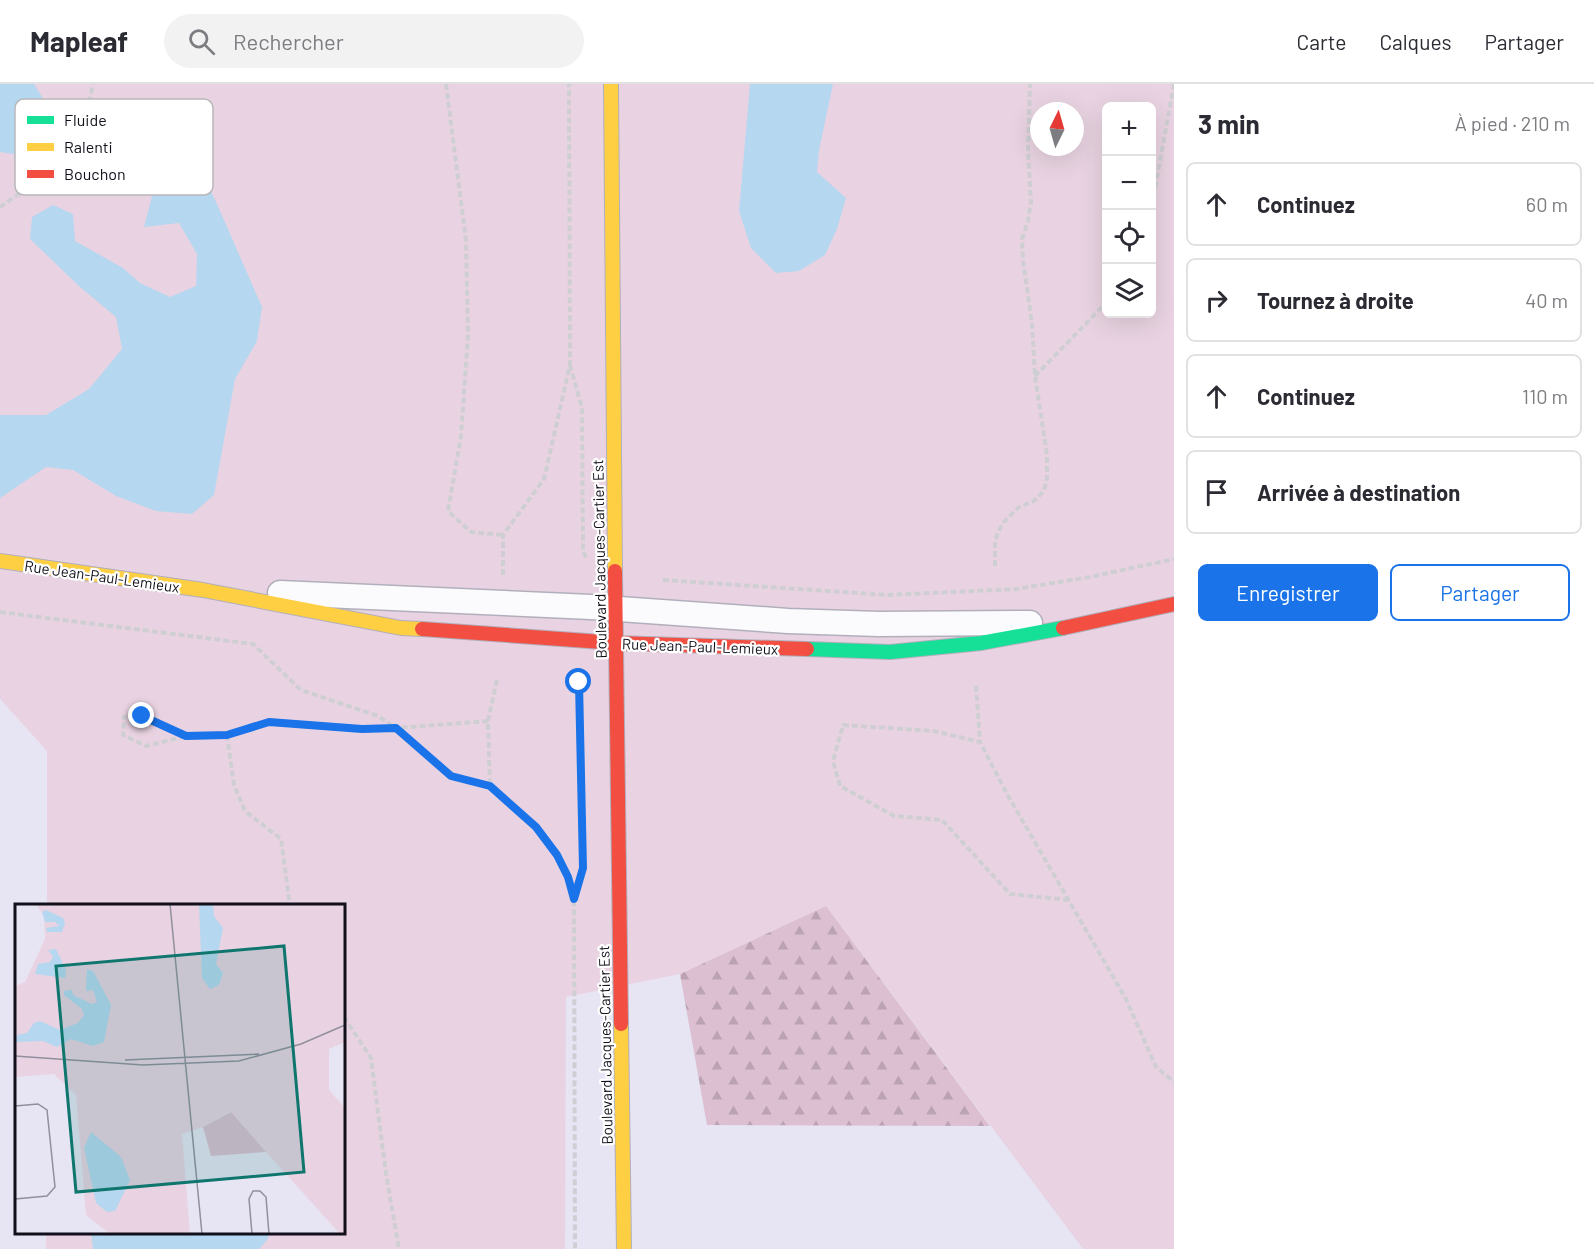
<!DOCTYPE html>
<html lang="fr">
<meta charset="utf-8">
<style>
body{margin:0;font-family:Barlow,sans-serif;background:#f2f2f3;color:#2b2b33}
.controls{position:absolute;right:18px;top:18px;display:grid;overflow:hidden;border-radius:9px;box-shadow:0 6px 24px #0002}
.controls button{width:54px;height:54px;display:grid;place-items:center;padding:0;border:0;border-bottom:2px solid #e1e1e2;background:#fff;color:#2b2b33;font:30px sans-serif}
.compass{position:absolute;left:1030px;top:18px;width:54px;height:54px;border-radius:50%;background:#fff;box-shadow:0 6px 24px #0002;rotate:5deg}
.stop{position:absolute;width:18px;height:18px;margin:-14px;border:4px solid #1a73e8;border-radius:50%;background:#fff}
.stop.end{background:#1a73e8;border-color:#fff;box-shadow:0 2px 6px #0008}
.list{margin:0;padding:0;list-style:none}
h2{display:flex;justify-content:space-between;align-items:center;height:78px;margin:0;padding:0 24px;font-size:26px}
h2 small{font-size:20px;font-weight:400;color:#7c7c81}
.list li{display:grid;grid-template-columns:39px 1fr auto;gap:18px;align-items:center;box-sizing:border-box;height:84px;margin:0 12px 12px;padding:0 12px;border:2px solid #e1e1e2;border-radius:9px}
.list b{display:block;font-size:22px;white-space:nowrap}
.list em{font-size:20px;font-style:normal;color:#7c7c81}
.actions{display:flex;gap:12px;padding:18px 24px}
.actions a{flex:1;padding:14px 0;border:2px solid #1a73e8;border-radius:9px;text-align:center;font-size:21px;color:#1a73e8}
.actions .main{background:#1a73e8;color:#fff}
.icon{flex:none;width:33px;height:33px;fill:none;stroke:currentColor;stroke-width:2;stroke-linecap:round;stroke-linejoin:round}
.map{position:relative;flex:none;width:1174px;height:1165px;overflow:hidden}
header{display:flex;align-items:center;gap:36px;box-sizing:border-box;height:84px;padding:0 30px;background:#fff;border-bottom:2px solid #e1e1e2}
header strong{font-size:28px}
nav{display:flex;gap:33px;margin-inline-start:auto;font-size:21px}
.search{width:420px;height:54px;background:#f2f2f3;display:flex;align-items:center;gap:15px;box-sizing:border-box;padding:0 21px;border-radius:33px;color:#7c7c81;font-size:22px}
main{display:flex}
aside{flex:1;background:#fff}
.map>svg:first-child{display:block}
.green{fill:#e9d3e2;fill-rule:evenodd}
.forest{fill:url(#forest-firs)}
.water{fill:#b5d7f0}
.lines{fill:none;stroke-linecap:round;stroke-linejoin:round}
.street-casing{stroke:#b1afbc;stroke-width:27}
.fast-casing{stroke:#b1afbc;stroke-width:16}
.slow-casing{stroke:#b1afbc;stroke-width:16}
.jam-casing{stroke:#b1afbc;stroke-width:16}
.path{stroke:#cfcfd3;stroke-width:4;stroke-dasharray:6 3;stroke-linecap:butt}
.street{stroke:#fbfbfd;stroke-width:24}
.fast{stroke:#16e098;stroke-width:14}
.slow{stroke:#ffcf43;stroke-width:14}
.jam{stroke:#f24e42;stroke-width:14}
.route{stroke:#1a73e8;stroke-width:8}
.labels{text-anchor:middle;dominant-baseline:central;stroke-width:4.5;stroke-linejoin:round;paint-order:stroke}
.street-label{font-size:15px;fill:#110f1a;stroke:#fff}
.inset-road{fill:none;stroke:#918f9d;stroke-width:1.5}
.view{fill:#0f766e;fill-opacity:0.15;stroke:#0f766e;stroke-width:3}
.inset-edge{fill:none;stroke:#110f1a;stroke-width:3}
.key{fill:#fff;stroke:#b8b7ba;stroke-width:1.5}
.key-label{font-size:16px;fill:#110f1a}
</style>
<header>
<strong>Mapleaf</strong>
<div class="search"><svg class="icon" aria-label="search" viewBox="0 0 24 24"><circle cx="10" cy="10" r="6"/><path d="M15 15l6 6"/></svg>Rechercher</div>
<nav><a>Carte</a><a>Calques</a><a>Partager</a></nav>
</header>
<main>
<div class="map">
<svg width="1174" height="1165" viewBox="0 0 1174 1165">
<defs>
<pattern id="forest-firs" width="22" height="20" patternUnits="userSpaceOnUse" patternTransform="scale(1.5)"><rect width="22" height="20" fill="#dcbfd1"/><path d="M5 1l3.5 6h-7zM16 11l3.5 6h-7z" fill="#bca3b3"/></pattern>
</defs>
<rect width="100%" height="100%" fill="#e7e4f4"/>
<path class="green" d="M0 0H1174V1165H1083L826 822 680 890 566 913 565 1165H46V1149L344 1148V822L47 821V667L0 615ZM1106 22H1152V230H1106ZM1039 27H1075V63H1039Z"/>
<path class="forest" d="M826 822 990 1042 707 1041 680 890Z"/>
<path class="water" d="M0 0H34L50 26 40 66 14 70 0 68Z
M750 0H833L819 66 817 88 846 114 837 145 825 171 799 187 776 189 751 164 739 127Z
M159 31 187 45 196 77 217 120 262 223 257 257 235 295 214 411 192 430 156 427 116 412 73 386 46 383 0 414V331H46L89 305 122 265 116 233 80 203 30 155 32 133 53 121 73 130 75 157 123 184 140 199 170 213 196 202 197 170 179 139 144 143 152 112 141 54Z
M91 1149V1148L270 1149 267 1156 259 1165H93Z"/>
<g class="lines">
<g class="street-casing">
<path id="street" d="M280 509 591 523 788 537 879 540 1030 539"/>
</g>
<g class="fast-casing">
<path id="fast" d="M807 565 890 568 981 559 1063 544"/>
</g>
<g class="slow-casing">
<path id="slow" d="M611 0 615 487
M0 477 203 506 401 544 422 545
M621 940 624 1165"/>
</g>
<g class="jam-casing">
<path id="jam" d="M615 487 621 940
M1063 544 1174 520
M422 545 616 559 807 565"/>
</g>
<path class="path" d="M446 0 466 157 468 251 461 352 448 427 471 448 503 451
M1152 121 1174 0
M0 123 59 82 82 52 93 0
M570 281 582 324 583 468 587 475
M1035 292 1106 219
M995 482V458L998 448 1004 438 1019 423 1034 417 1044 407 1047 394V371L1035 292 1032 240 1023 176 1022 155 1028 137 1031 118 1028 65 1030 0
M503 491V451L544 395 570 281 569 0
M663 496 888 511 1016 505 1090 493 1174 475
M0 528 253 560 301 606 378 632 396 644 451 692 490 702
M497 596 488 637 490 702C505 715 521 727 535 742 555 762 566 788 574 815L575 1165
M976 602 980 658
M227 651 234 701 245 727 281 755 290 822
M186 652 142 632 124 633 123 651 146 662 186 652 227 651 269 638 362 645 396 644 488 637
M574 815 583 784 579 598
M1069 816 1010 810 942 736 894 732 840 702 833 677 843 641 934 647 980 658 1007 710 1126 915 1156 983 1174 998
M344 933 371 974 386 1090 399 1165"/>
<use href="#street" class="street"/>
<use href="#fast" class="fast"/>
<use href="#slow" class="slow"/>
<use href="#jam" class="jam"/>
</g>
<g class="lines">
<path class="route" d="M142 632 186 652 227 651 269 638 362 645 396 644 451 692 490 702 536 743 557 771 568 793 574 815 583 784 579 598"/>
</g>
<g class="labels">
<g class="street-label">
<text transform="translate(599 475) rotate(-91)">Boulevard Jacques-Cartier Est</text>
<text transform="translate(102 492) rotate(8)">Rue Jean-Paul-Lemieux</text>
<text transform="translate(700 562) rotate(2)">Rue Jean-Paul-Lemieux</text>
<text transform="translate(605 961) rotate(-91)">Boulevard Jacques-Cartier Est</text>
</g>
</g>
<g transform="translate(15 820)">
<rect width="330" height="330" fill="#e7e4f4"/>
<path d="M21 0H330V138L314 145V186L330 204V330H325L215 208 188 223 167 230 175 330H95L71 311 61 191 39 170 0 173V82L10 78 30 35 29 12Z" fill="#e9d3e2"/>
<path d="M216 208 251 248 196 252 188 223Z" fill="#dcbfd1"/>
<path d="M184 0H198L199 12 208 24 201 60 208 69 204 81 195 85 187 74ZM31 6 48 14 50 19 47 28H32L31 24 44 22 40 18H30L27 8ZM41 45 51 66 50 74 20 70 23 60 35 58 38 53 33 46ZM72 65 78 67 96 101 89 138 78 142 56 135 42 143 28 137 0 138 2 131 12 129 19 119 25 117 45 126 63 119 69 111 67 105 49 91V87L57 86 58 91 77 100 82 98 78 86 71 87ZM76 228 106 253 115 276 100 307 92 308 81 299 69 244Z" fill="#b5d7f0"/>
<path class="inset-road" d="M155 0 187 330M0 152 128 161 224 157 286 140 330 121M110 156 244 150M0 202 23 200 32 206 40 283 32 292 0 295M237 330 234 295 238 287H245L251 293 254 330"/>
<path class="view" d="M269 42 289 268 61 288 41 62Z"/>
<rect width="330" height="330" class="inset-edge"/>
</g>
<rect x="15" y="15" width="198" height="96" rx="9" class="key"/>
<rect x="27" y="32" width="27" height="8" fill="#16e098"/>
<rect x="27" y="59" width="27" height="8" fill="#ffcf43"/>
<rect x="27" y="86" width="27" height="8" fill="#f24e42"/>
<g class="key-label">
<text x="64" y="42">Fluide</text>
<text x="64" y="69">Ralenti</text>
<text x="64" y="96">Bouchon</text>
</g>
</svg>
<div class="controls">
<button>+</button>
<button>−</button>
<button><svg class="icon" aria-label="locate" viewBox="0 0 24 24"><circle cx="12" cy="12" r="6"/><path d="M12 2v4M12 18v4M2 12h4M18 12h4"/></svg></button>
<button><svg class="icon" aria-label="layers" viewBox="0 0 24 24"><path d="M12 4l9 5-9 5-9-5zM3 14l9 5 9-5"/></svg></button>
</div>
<svg class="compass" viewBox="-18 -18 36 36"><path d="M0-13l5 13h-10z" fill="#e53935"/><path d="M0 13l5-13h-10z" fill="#7c7c81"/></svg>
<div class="stop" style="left:579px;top:598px"></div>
<div class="stop end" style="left:142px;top:632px"></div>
</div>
<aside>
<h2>3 min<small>À pied · 210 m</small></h2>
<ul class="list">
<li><svg class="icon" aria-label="ahead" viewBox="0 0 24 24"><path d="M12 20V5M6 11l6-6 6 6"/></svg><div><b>Continuez</b></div><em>60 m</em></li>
<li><svg class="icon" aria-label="right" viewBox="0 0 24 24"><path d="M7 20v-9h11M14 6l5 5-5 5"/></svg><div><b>Tournez à droite</b></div><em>40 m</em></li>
<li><svg class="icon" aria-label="ahead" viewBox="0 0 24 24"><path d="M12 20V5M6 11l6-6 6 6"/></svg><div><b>Continuez</b></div><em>110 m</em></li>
<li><svg class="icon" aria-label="arrive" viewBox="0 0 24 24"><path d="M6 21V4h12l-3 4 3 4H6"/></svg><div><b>Arrivée à destination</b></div></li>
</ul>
<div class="actions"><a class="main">Enregistrer</a><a>Partager</a></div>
</aside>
</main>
